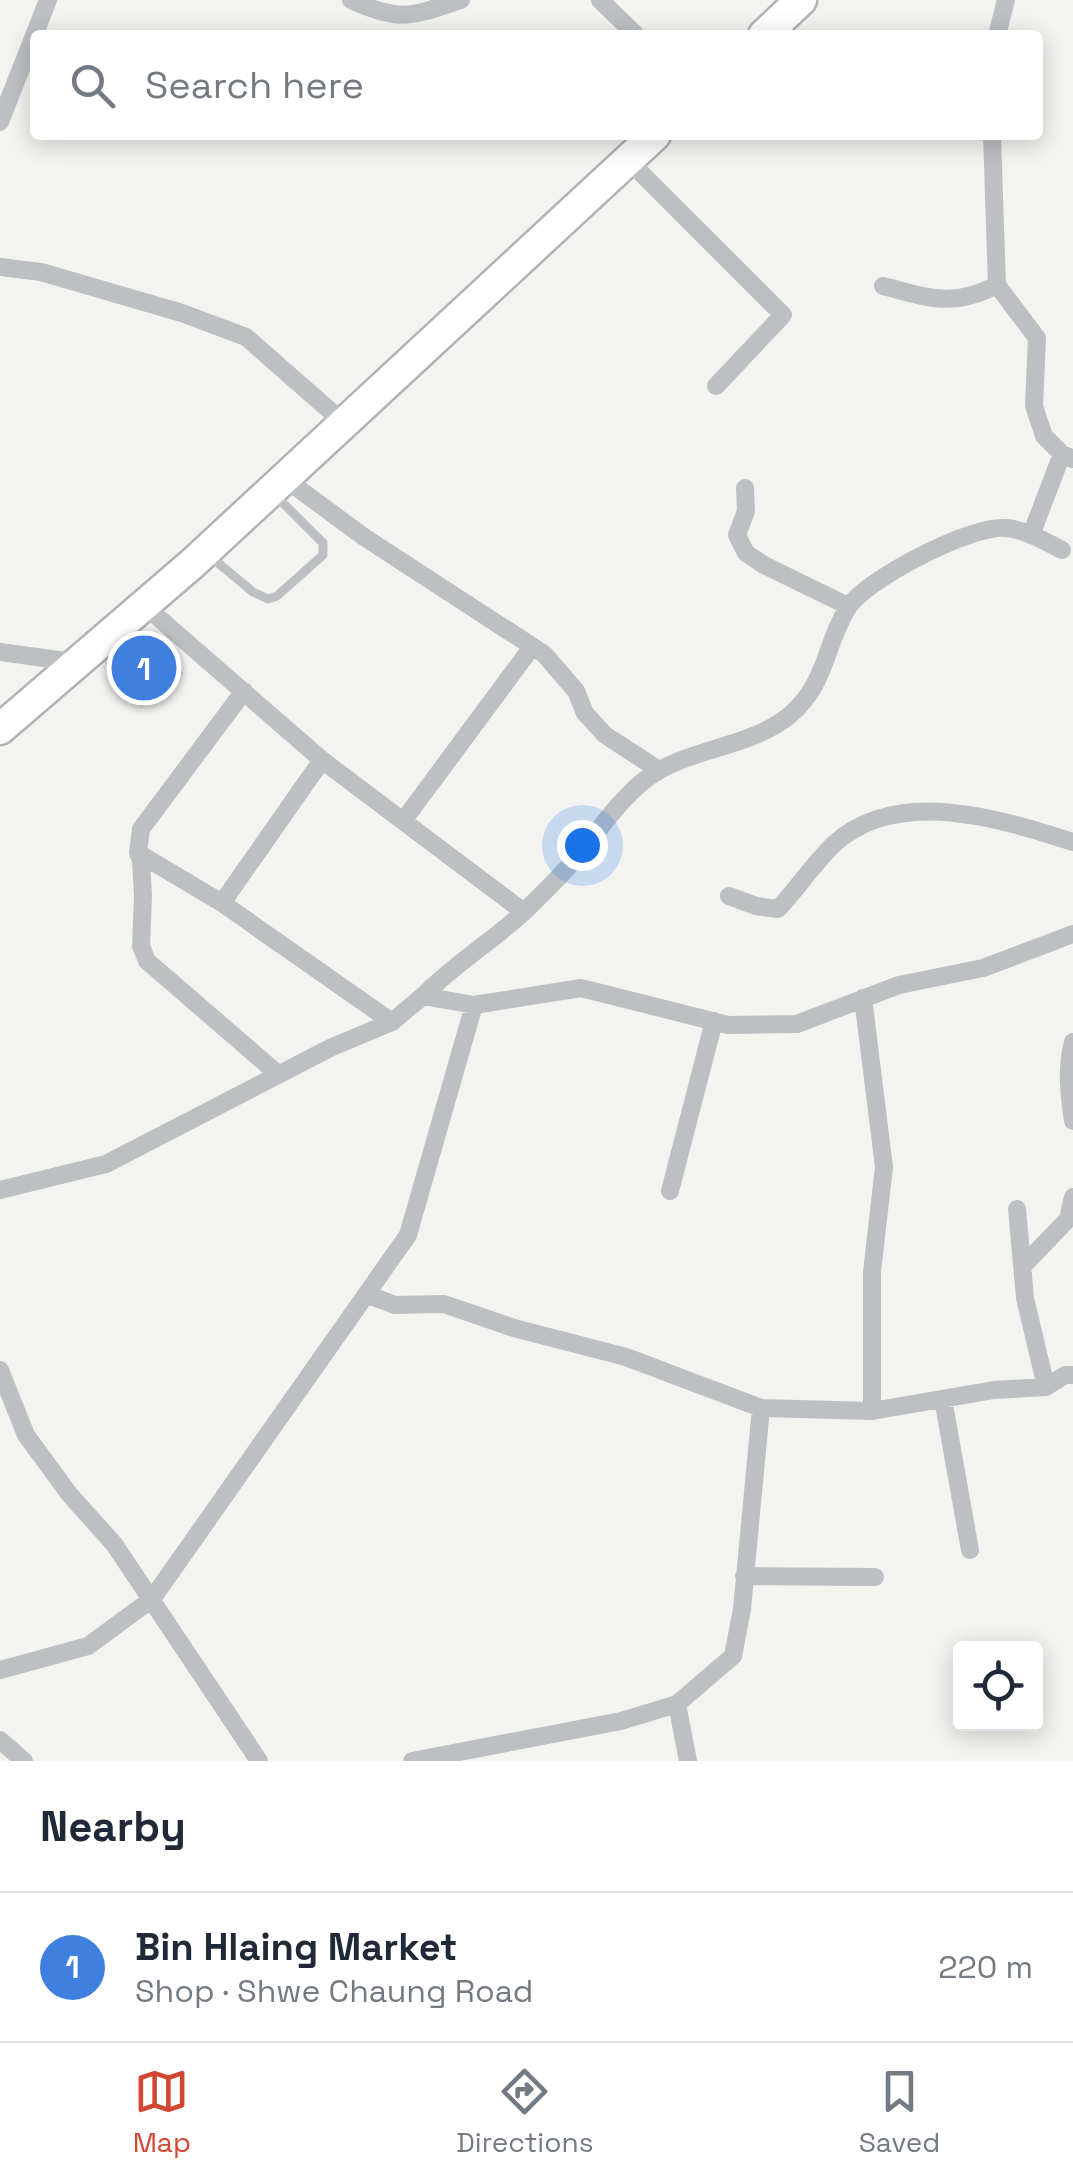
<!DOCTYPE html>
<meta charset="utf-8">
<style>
body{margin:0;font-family:"Space Grotesk",sans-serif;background:#f2f2f3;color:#1f2937}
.controls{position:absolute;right:30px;bottom:30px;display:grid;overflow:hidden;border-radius:10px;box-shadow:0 5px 25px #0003}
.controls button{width:90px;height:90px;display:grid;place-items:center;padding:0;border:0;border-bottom:2px solid #e0e1e3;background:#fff;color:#1f2937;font:50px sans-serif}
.you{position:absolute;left:582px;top:845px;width:35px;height:35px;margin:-25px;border:8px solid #fff;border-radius:50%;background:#1a73e8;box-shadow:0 0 0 15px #1a73e833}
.badge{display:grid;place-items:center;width:65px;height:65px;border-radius:50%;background:#d24731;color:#fff;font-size:32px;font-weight:700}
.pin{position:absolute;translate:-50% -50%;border:5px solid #fff;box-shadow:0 2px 10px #0006}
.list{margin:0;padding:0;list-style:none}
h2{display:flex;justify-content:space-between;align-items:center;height:130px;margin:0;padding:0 40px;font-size:42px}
h2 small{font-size:32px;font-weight:400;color:#747a83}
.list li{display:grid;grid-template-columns:65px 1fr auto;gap:30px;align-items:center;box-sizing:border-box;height:150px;padding:0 40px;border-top:2px solid #e0e1e3}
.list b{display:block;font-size:38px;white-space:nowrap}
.list p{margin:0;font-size:32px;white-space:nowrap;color:#747a83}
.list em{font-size:32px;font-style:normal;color:#747a83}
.icon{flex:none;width:55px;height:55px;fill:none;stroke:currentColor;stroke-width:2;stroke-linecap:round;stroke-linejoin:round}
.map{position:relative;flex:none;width:1073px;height:1761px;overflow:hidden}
.search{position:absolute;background:#fff;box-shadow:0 5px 25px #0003;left:30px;right:30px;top:30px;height:110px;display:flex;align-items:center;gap:25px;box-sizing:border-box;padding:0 35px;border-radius:10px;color:#747a83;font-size:38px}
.sheet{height:280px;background:#fff}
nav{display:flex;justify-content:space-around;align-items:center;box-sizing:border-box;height:140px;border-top:2px solid #e0e1e3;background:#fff;font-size:28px;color:#747a83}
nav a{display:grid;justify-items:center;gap:5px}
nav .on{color:#d24731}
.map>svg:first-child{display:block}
.built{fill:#e1e2e0}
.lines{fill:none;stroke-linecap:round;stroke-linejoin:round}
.highway-casing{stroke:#afb3b5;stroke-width:35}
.lane{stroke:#bcc0c3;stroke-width:9}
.street{stroke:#bcc0c3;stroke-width:18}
.highway{stroke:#fff;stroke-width:30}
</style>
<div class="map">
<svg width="1073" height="1761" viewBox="0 0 1073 1761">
<rect width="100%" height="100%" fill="#f3f3f0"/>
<path class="built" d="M143 629 184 673 141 708 105 662Z"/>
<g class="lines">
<g class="highway-casing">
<path id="highway" d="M764 35 801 0
M0 729 193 563 655 135"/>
</g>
<path class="lane" d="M211 557 253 592 268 599 277 596 323 555V543L274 494"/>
<path class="street" d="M351 0C402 23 411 16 461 0
M600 0 636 35
M997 35 1006 0
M0 122 48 0
M992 135 997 285 1037 338 1034 406 1044 436 1062 454 1073 459
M628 160 783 315 716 386
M0 267 41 272 182 313 246 337 344 423
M883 286C930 298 952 308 997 285
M284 478 364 537 544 654 576 691 585 713 605 735 659 770
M745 488 746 511 737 535 746 553 764 565 848 606
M1031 535 1062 454
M145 606 322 760 524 912
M0 652 80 663
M244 691 141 829 138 853 141 860 143 896 141 946 147 961 278 1074
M403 821 532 647
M138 853 222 903 392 1022
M729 896 756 906 778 909C797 889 814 863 834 844 898 786 1001 819 1073 842
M222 903 322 760
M423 996C456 962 495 940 528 908 544 892 561 876 575 859 598 832 627 788 658 771 700 747 752 746 790 715 827 683 824 647 847 609 864 580 971 525 1005 528 1025 529 1044 541 1062 550
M863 998 884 1167 872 1272V1411
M1073 1042C1066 1069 1069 1094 1073 1121
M0 1190 106 1164 330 1048 392 1022 423 996 474 1005 581 988 728 1025 797 1024 899 985 983 968 1073 934
M670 1191 714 1021
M1017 1209 1025 1298 1046 1387
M1023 1266 1068 1219 1073 1197
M368 1295 395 1305 444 1304 514 1328 626 1357 761 1408 872 1411 994 1390 1046 1387 1065 1375H1073
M0 1370 26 1435 70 1495 114 1544 259 1761
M943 1399 970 1550
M744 1576 875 1577
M0 1670 88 1646 152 1599 408 1235 474 1005
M677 1704 688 1761
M0 1740 24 1761
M412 1761 621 1721 677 1704 733 1656 742 1609 761 1408"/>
<use href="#highway" class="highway"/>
</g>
</svg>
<div class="controls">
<button><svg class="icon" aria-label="locate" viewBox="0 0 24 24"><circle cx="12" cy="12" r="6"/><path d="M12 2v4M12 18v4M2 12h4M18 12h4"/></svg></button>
</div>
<div class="you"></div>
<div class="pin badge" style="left:144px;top:668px;background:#3f7fe0">1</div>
<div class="search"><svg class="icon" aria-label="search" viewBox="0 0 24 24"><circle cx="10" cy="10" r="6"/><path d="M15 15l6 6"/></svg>Search here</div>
</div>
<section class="sheet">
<h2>Nearby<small></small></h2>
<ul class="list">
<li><span class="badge" style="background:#3f7fe0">1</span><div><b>Bin Hlaing Market</b><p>Shop · Shwe Chaung Road</p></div><em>220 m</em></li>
</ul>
</section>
<nav>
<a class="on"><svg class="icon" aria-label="map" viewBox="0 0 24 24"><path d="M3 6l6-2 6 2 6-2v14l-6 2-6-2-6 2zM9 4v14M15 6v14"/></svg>Map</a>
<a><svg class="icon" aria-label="directions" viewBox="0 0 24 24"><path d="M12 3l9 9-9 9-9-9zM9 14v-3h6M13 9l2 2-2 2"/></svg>Directions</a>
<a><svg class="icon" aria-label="saved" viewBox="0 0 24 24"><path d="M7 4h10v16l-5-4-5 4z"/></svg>Saved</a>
</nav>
